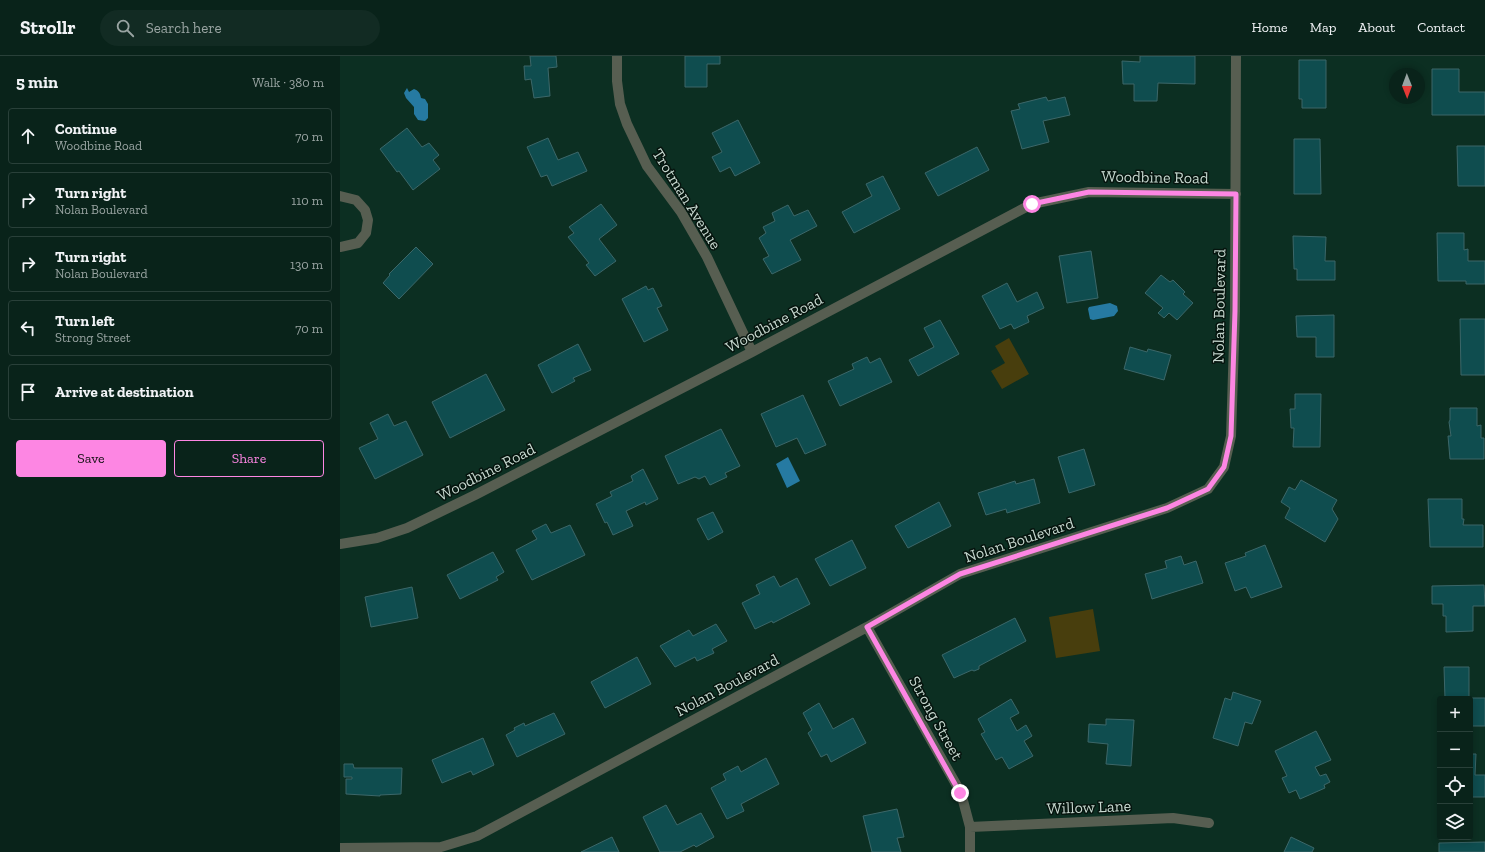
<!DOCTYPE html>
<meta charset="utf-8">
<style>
body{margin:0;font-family:"Zilla Slab",serif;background:#122b23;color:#f1f3f6}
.controls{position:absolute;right:12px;bottom:12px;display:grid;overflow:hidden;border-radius:4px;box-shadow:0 2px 6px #0003}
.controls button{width:36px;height:36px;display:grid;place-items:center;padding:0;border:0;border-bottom:1px solid #294039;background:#09231a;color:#f1f3f6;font:20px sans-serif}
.compass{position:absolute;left:1049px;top:12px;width:36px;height:36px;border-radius:50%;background:#09231a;box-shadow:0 2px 6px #0003;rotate:179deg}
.stop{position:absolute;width:12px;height:12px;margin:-9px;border:3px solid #fd86e3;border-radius:50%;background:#fff}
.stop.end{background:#fd86e3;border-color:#fff;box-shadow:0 1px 4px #0008}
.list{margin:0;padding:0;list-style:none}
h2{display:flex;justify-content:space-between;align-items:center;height:52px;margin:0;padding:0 16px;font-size:17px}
h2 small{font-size:13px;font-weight:400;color:#99a4a2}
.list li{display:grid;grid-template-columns:26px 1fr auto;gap:12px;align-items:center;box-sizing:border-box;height:56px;margin:0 8px 8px;padding:0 8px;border:1px solid #294039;border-radius:4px}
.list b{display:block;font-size:15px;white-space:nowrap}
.list p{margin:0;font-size:13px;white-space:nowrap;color:#99a4a2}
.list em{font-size:13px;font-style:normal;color:#99a4a2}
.actions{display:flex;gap:8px;padding:12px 16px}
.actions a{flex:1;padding:9px 0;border:1px solid #fd86e3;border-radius:4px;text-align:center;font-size:14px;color:#fd86e3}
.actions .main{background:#fd86e3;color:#111}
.icon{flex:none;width:22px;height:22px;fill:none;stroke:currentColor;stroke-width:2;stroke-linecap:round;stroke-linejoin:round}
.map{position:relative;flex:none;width:1145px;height:796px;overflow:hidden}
header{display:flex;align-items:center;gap:24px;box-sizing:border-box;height:56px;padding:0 20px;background:#09231a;border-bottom:1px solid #294039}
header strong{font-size:19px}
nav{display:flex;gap:22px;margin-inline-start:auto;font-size:14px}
.search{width:280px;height:36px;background:#122b23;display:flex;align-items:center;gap:10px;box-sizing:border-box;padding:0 14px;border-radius:22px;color:#99a4a2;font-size:15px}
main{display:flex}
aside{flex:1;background:#09231a}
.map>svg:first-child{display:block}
.green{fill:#483e0d}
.water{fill:#267aa2}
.building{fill:#0f4d4f;stroke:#3c6769}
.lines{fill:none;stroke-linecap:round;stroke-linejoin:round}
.minor{stroke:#575e51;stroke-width:10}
.route{stroke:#fd86e3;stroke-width:5}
.labels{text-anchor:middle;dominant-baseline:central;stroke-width:3;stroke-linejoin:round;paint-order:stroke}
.street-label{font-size:16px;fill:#c6d8cf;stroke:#06140e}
</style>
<header>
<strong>Strollr</strong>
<div class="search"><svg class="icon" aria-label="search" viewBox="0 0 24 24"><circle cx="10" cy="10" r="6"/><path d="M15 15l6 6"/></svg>Search here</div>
<nav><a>Home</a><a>Map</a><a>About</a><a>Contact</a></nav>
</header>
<main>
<aside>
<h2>5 min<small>Walk · 380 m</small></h2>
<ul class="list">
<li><svg class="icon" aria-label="ahead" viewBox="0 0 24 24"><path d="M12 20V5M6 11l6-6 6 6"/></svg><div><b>Continue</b><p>Woodbine Road</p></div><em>70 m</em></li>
<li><svg class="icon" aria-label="right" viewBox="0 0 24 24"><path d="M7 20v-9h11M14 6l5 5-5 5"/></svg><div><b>Turn right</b><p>Nolan Boulevard</p></div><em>110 m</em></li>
<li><svg class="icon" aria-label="right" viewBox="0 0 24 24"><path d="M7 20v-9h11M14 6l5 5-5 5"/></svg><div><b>Turn right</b><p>Nolan Boulevard</p></div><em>130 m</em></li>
<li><svg class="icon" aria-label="left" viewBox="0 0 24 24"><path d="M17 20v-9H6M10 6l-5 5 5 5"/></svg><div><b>Turn left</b><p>Strong Street</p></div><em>70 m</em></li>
<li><svg class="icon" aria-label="arrive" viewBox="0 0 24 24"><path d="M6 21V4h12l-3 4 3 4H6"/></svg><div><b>Arrive at destination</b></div></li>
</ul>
<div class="actions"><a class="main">Save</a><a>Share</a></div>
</aside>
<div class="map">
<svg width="1145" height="796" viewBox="0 0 1145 796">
<rect width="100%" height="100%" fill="#0c2f22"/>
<path class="green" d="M669 282 689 318 662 333 651 315 665 307 655 290Z
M753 553 760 595 716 602 709 561Z"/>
<path class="water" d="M67 32 69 36 74 33C79 35 80 37 81 42L85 43 88 48V62L85 65 78 64 74 58V51L66 42 64 37Z
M770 247 777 250 778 255 774 260 753 264 750 263 748 253 749 251Z
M448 401 460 425 447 432 436 408Z"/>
<path class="building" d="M190 0H216L217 11 208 12 210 40 194 42 191 23 185 24 184 10H191Z
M345 0H380V8H367V31H345Z
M800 0H855V28L818 27 817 45H794V28H783L782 5 800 6Z
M959 4H986V52H962V43H959Z
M1092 13H1119V36H1145V59H1092Z
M706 41 708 45 725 41 730 59 703 65 709 86 682 93 671 55 680 53 678 48Z
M398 64 420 107 395 120 390 111 380 116 372 101 382 96 372 77Z
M67 72 82 91 89 87 99 99 93 104 100 113 73 134 59 115 57 116 40 93Z
M208 82 218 104 238 96 247 115 212 130 207 119 201 121 187 91Z
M954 83H980L981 138H954Z
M1117 90H1145V130H1118Z
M637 91 649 114 598 140 585 117Z
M543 120 560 153 514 177 502 156 532 140 526 128Z
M261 148 277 169 259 183 276 205 255 220 246 209 249 207 228 181 234 177 229 171Z
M448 149 454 160 468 154 477 170 450 184 461 204 432 218 423 203 429 200 419 182 426 177 423 171 435 165 432 157Z
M1097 177H1124V194L1128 193V205H1145V228H1126V225H1098Z
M953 180 986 181 985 205H995V224H957V213H954Z
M76 191 93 208 59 243 43 227 50 219 49 218Z
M751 195 758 242 727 247 719 200Z
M821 219 830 226 833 224 845 236 843 238 853 247 837 264 829 257 824 262 818 257 823 252 805 237Z
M667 227 677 246 697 236 704 252 687 260 689 266 674 273 671 268 660 273 642 240Z
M306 230 308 234 313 232 322 250 317 252 328 274 304 286 282 243Z
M994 259V301H976V281H957L956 260Z
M1120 263H1145V319H1121Z
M600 264 619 298 578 320 569 304 594 291 584 272Z
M238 288 251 314 233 322 235 325 212 337 198 309Z
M790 291 807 296 808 293 831 299 824 324 784 313Z
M527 301 530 307 540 302 552 326 500 350 488 325 514 313 512 308Z
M146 318 165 354 110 382 92 346Z
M955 338H981L980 391H953L954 372H951L950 353H955Z
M463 339 486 389 465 398 457 382 436 391 421 358Z
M1110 352H1137V370L1141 369V382H1144V403H1110L1108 380H1111L1109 366 1110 364Z
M48 358 54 370 66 365 83 399 35 423 19 392 38 383 30 367Z
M381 373 400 410 385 417 387 421 370 429 365 420 359 423 355 421 338 428 325 400Z
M744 393 755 429 729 437 718 401Z
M303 413 318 443 306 449 305 446 286 455 293 470 273 479 267 466 265 467 256 448 272 440 270 436 293 425 291 420Z
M694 423 700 447 667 457 666 453 646 459 638 437 675 425 676 428Z
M961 424 997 444 992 453 998 463 985 486 945 462 950 452 941 446 949 431 955 434Z
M1088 443H1122V463H1124L1123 469H1143V491H1090Z
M599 446 611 470 568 492 555 470Z
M373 456 383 476 368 484 357 463Z
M206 468 211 477 230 469 245 499 192 524 176 494 197 483 192 475Z
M512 484 526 512 490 530 475 503Z
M925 489 942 531 911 542 906 531 895 535 885 507 906 500 905 497Z
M153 496 164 516 156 521 158 524 120 543 107 519Z
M841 500 844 509 856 505 863 527 812 543 805 518 827 512 825 505Z
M434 520 440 531 457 522 470 548 433 567 432 565 415 573 402 547 420 538 416 529Z
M1144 529 1145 550H1133V575L1106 576V560H1103V548H1092V530Z
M72 531 78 562 31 571 25 541Z
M675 562 686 585 639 610V613L634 615 632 614 614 622 602 599Z
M376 568 387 585 372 593 374 597 357 605 355 601 335 611 320 590 349 574 353 580Z
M297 601 311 628 265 652 251 626Z
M1104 611H1129V642H1145V670H1130V643H1105Z
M893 636 921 645 912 668 905 666 898 690 873 682 885 642 891 644Z
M671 643 679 657 670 662 677 675 686 669 692 680 684 685 693 700 669 713 662 701 656 704 641 678 645 676 638 663Z
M479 647 493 673 513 662 526 687 491 706 487 698 481 701 468 677 472 674 463 657Z
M214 657 225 678 177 701 166 679 175 674 174 672 184 667 185 670Z
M766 663 794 664 791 710 766 708 768 688 748 686 749 668 766 669Z
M976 675 991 704 975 711 980 720 986 718 990 726 984 729 985 732 960 743 956 734 949 737 942 722 947 720 935 695Z
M143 682 154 709 133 719 131 715 102 727 92 704Z
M1130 698H1136L1135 719H1145V741H1130Z
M426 702 439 728 401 748 404 755 387 763 371 732 386 724 383 718 398 710 401 716Z
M4 708H13L14 712H62L61 738 40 739V740L6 738V723H12V721H4Z
M326 749 337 769 361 757 374 781 356 791 354 789 340 796H320L303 761Z
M557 753 564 781 557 782 561 796H532L523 760Z
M272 781 279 796H241Z
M951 781 974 792 972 796H944Z
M1145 786V796H1099V787Z"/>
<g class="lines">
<path class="minor" d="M277 0V25L280 48 287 68 307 110 341 156 367 201 412 296
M0 140 16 144 25 154 28 164 26 177 18 187 0 191
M0 488 37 482 67 472 135 439 412 296 692 148 749 136 896 138
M527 571 621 737 630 771V796
M630 771 833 762 869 767
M0 792 101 791 137 780 527 571 620 518 827 452 868 433 884 411 891 380 895 255 896 0"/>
</g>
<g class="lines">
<path class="route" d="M620 737 527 571 620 518 827 452 868 433 884 411 891 380 895 255 896 138 749 136 692 148"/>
</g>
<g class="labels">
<g class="street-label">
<text transform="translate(815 121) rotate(1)">Woodbine Road</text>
<text transform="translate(347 143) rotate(58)">Trotman Avenue</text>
<text transform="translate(879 250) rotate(-89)">Nolan Boulevard</text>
<text transform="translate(434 267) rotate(-28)">Woodbine Road</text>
<text transform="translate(146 416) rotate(-27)">Woodbine Road</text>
<text transform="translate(679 484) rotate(-18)">Nolan Boulevard</text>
<text transform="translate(387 629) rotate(-28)">Nolan Boulevard</text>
<text transform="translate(596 662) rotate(61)">Strong Street</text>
<text transform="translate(749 751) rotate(-2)">Willow Lane</text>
</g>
</g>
</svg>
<div class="controls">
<button>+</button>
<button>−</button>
<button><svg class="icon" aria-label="locate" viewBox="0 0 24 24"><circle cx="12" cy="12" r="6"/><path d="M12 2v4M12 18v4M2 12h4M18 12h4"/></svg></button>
<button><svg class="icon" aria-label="layers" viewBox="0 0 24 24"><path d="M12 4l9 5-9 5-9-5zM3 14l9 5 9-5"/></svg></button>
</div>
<svg class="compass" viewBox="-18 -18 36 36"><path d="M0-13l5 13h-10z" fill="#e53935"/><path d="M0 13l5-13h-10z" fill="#99a4a2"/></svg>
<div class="stop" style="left:692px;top:148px"></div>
<div class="stop end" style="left:620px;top:737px"></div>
</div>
</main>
